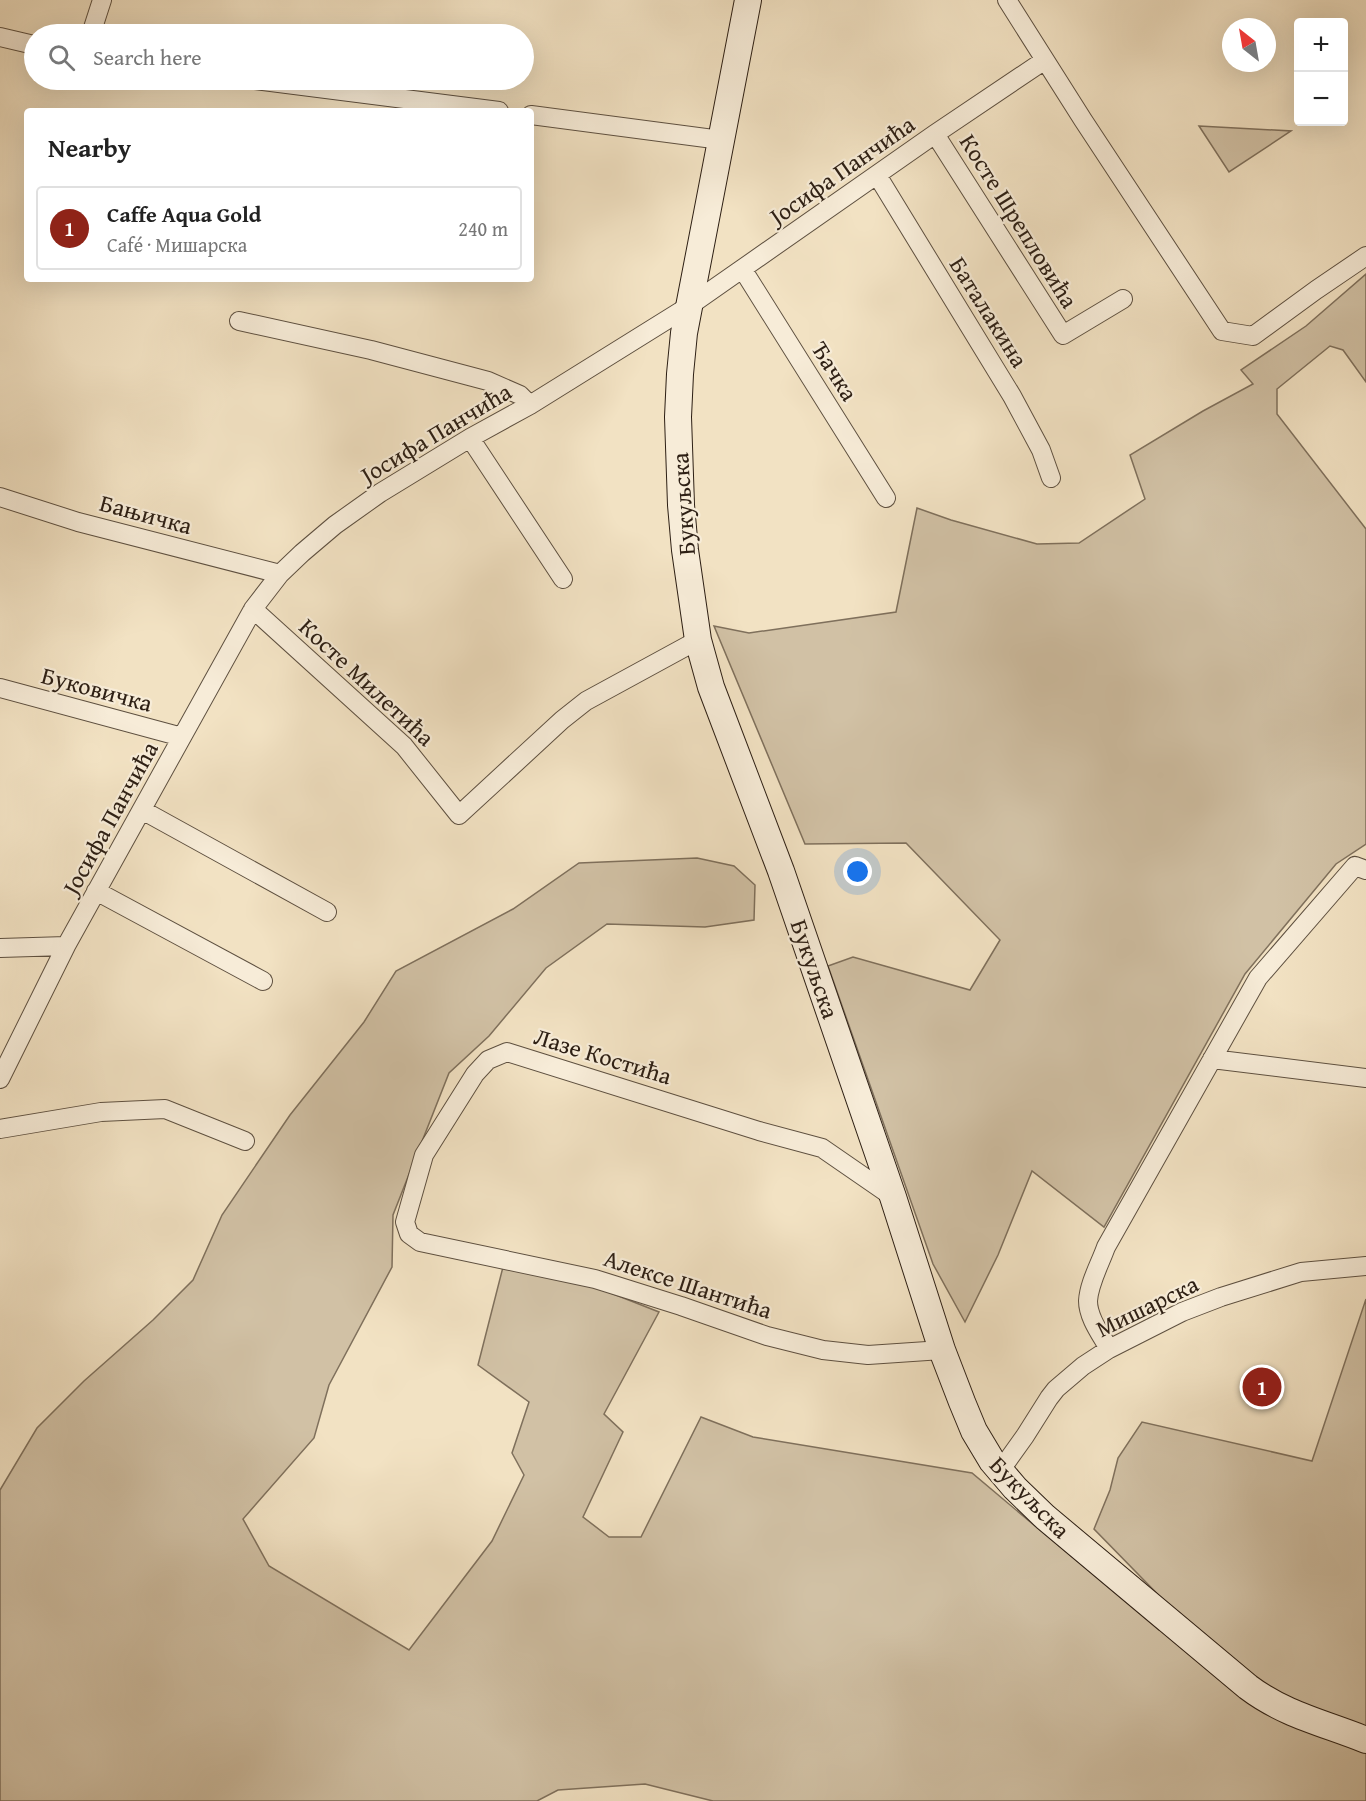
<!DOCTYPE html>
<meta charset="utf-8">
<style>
body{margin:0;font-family:"Gentium Book Plus",serif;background:#f2f2f2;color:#222}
.controls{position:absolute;right:18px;top:18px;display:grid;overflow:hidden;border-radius:6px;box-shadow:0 6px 24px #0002}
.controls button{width:54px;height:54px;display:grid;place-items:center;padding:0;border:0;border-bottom:2px solid #e0e0e0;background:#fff;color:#222;font:30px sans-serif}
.compass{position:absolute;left:1222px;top:18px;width:54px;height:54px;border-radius:50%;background:#fff;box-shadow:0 6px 24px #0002;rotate:329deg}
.you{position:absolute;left:858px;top:872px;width:21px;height:21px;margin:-15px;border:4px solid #fff;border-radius:50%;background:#1a73e8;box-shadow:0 0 0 9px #1a73e833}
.badge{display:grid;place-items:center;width:39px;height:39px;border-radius:50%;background:#8f2418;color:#fff;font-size:20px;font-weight:700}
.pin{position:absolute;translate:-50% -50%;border:3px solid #fff;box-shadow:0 2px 6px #0006}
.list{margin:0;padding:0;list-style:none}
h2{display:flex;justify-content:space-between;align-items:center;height:78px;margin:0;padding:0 24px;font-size:26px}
h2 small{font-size:20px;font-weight:400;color:#767676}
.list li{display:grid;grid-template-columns:39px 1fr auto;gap:18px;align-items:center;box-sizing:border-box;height:84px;margin:0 12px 12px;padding:0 12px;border:2px solid #e0e0e0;border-radius:6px}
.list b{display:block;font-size:22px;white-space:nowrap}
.list p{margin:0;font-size:20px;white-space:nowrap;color:#767676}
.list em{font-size:20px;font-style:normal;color:#767676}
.icon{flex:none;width:33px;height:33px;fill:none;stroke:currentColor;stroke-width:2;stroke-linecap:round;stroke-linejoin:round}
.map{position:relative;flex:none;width:1366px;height:1801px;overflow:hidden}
.search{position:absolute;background:#fff;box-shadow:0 6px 24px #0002;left:24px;top:24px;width:510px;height:66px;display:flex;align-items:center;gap:15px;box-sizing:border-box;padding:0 21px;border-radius:33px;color:#767676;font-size:22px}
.panel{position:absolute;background:#fff;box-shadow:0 6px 24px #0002;left:24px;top:108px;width:510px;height:174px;border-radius:6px}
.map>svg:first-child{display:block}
.green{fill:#d1c1a5;stroke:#7f705c;stroke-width:1.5}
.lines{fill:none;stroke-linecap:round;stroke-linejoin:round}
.street-casing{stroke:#5e5040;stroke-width:20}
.secondary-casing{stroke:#2d1f14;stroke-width:28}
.street{stroke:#f7ecd8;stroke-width:18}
.secondary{stroke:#f7ecd8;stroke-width:26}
.labels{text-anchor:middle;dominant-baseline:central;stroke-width:4.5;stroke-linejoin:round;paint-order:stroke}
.street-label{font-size:24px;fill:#2d1f14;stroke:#f7ecd8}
</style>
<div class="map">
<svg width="1366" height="1801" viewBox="0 0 1366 1801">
<rect width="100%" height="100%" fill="#f2e2c3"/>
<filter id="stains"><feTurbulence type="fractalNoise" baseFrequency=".00333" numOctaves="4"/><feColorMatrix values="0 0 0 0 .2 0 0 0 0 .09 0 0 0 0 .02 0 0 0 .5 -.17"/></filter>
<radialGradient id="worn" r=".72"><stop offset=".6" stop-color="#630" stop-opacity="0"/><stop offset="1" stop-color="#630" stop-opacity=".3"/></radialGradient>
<path class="green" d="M1199 126 1291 131 1229 172Z
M1366 274V382L1343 350 1330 346 1277 389V414L1366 529V844L1336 864 1245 974 1104 1227 1032 1171 998 1255 965 1322 933 1264 828 966 853 957 970 990 1000 940 906 843 805 844 714 626 749 633 896 612 917 508 951 520 1037 544 1079 543 1145 499 1130 455 1203 411 1253 384 1241 370 1306 326Z
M697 858 734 866 755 885 754 920 705 927 607 924 546 968 489 1036 449 1073 393 1215 392 1267 329 1385 314 1438 243 1519 269 1566 409 1650 492 1541 524 1475 512 1453 529 1402 478 1365 503 1267 588 1284 659 1312 604 1414 623 1432 583 1517 609 1537H641L701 1417 753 1437 972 1473 1159 1630 1177 1614 1094 1529 1110 1490 1118 1458 1142 1422 1312 1461 1366 1299V1801H713L645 1784 558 1790 537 1801H0V1490L37 1428 84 1381 153 1320 193 1280 222 1215 290 1115 364 1022 396 971 513 909 579 863Z"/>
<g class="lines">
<g class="street-casing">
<path id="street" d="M1007 0 1083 120 1222 331 1253 336 1316 290 1366 256
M91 34 102 0
M0 37 34 45
M255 80 499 111
M531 115 721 140
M935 134 1063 335 1123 299
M877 175 1012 396 1041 450 1051 478
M743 270 886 498
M239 321 371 350 488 381 520 395 530 405
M470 438 563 579
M0 497 78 522 280 574
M253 609 404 746 459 815 562 720 586 701 698 640
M0 688 182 737
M142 810 327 912
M96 891 263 981
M0 948 66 946
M1212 1059 1366 1078
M0 1079 66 946 253 609 280 574 302 553 335 525 380 493 470 438 530 405 689 306 935 134 1045 60
M0 1129 101 1112 165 1109 245 1141
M893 1197 822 1148 759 1131 507 1052 488 1060 475 1074 424 1155 405 1222 409 1234 420 1242 595 1279 681 1306 767 1336 823 1350 868 1355 942 1350
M1109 1349C1102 1336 1088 1318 1088 1301 1089 1283 1100 1264 1106 1247L1258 978 1355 866 1366 870
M1000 1471 1025 1436 1049 1398 1056 1389 1083 1366 1109 1349 1182 1312 1221 1297 1301 1272 1366 1266"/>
</g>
<g class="secondary-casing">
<path id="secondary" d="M748 0 684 333 680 374 678 417 681 505 685 550 698 640 711 687 781 871 893 1197 942 1350 962 1402 974 1431 992 1461 1015 1488 1045 1517 1248 1687C1285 1715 1324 1723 1366 1740"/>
</g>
<use href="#street" class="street"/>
<use href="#secondary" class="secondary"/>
</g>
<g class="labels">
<g class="street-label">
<text transform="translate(842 170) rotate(-35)">Јосифа Панчића</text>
<text transform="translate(1019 221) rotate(58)">Косте Шрепловића</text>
<text transform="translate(989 312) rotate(58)">Баталакина</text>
<text transform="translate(835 371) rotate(58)">Ђачка</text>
<text transform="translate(436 433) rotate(-31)">Јосифа Панчића</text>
<text transform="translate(683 504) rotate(-94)">Букуљска</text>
<text transform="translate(146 514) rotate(15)">Бањичка</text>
<text transform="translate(367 682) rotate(43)">Косте Милетића</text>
<text transform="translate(97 689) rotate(15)">Буковичка</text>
<text transform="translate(110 818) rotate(-61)">Јосифа Панчића</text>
<text transform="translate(815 969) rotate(71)">Букуљска</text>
<text transform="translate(603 1056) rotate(17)">Лазе Костића</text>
<text transform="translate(688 1284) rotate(18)">Алексе Шантића</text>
<text transform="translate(1147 1306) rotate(-26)">Мишарска</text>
<text transform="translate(1030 1497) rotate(46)">Букуљска</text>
</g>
</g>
<rect width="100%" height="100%" filter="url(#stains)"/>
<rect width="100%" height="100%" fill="url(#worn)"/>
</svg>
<div class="controls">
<button>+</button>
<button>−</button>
</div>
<svg class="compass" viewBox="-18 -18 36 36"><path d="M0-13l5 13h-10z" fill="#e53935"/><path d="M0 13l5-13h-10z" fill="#767676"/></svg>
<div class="you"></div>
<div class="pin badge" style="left:1262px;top:1387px">1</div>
<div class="search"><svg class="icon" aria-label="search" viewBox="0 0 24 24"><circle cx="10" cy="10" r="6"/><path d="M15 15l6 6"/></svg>Search here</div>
<section class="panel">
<h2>Nearby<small></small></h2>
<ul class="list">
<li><span class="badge">1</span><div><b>Caffe Aqua Gold</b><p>Café · Мишарска</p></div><em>240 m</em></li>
</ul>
</section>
</div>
